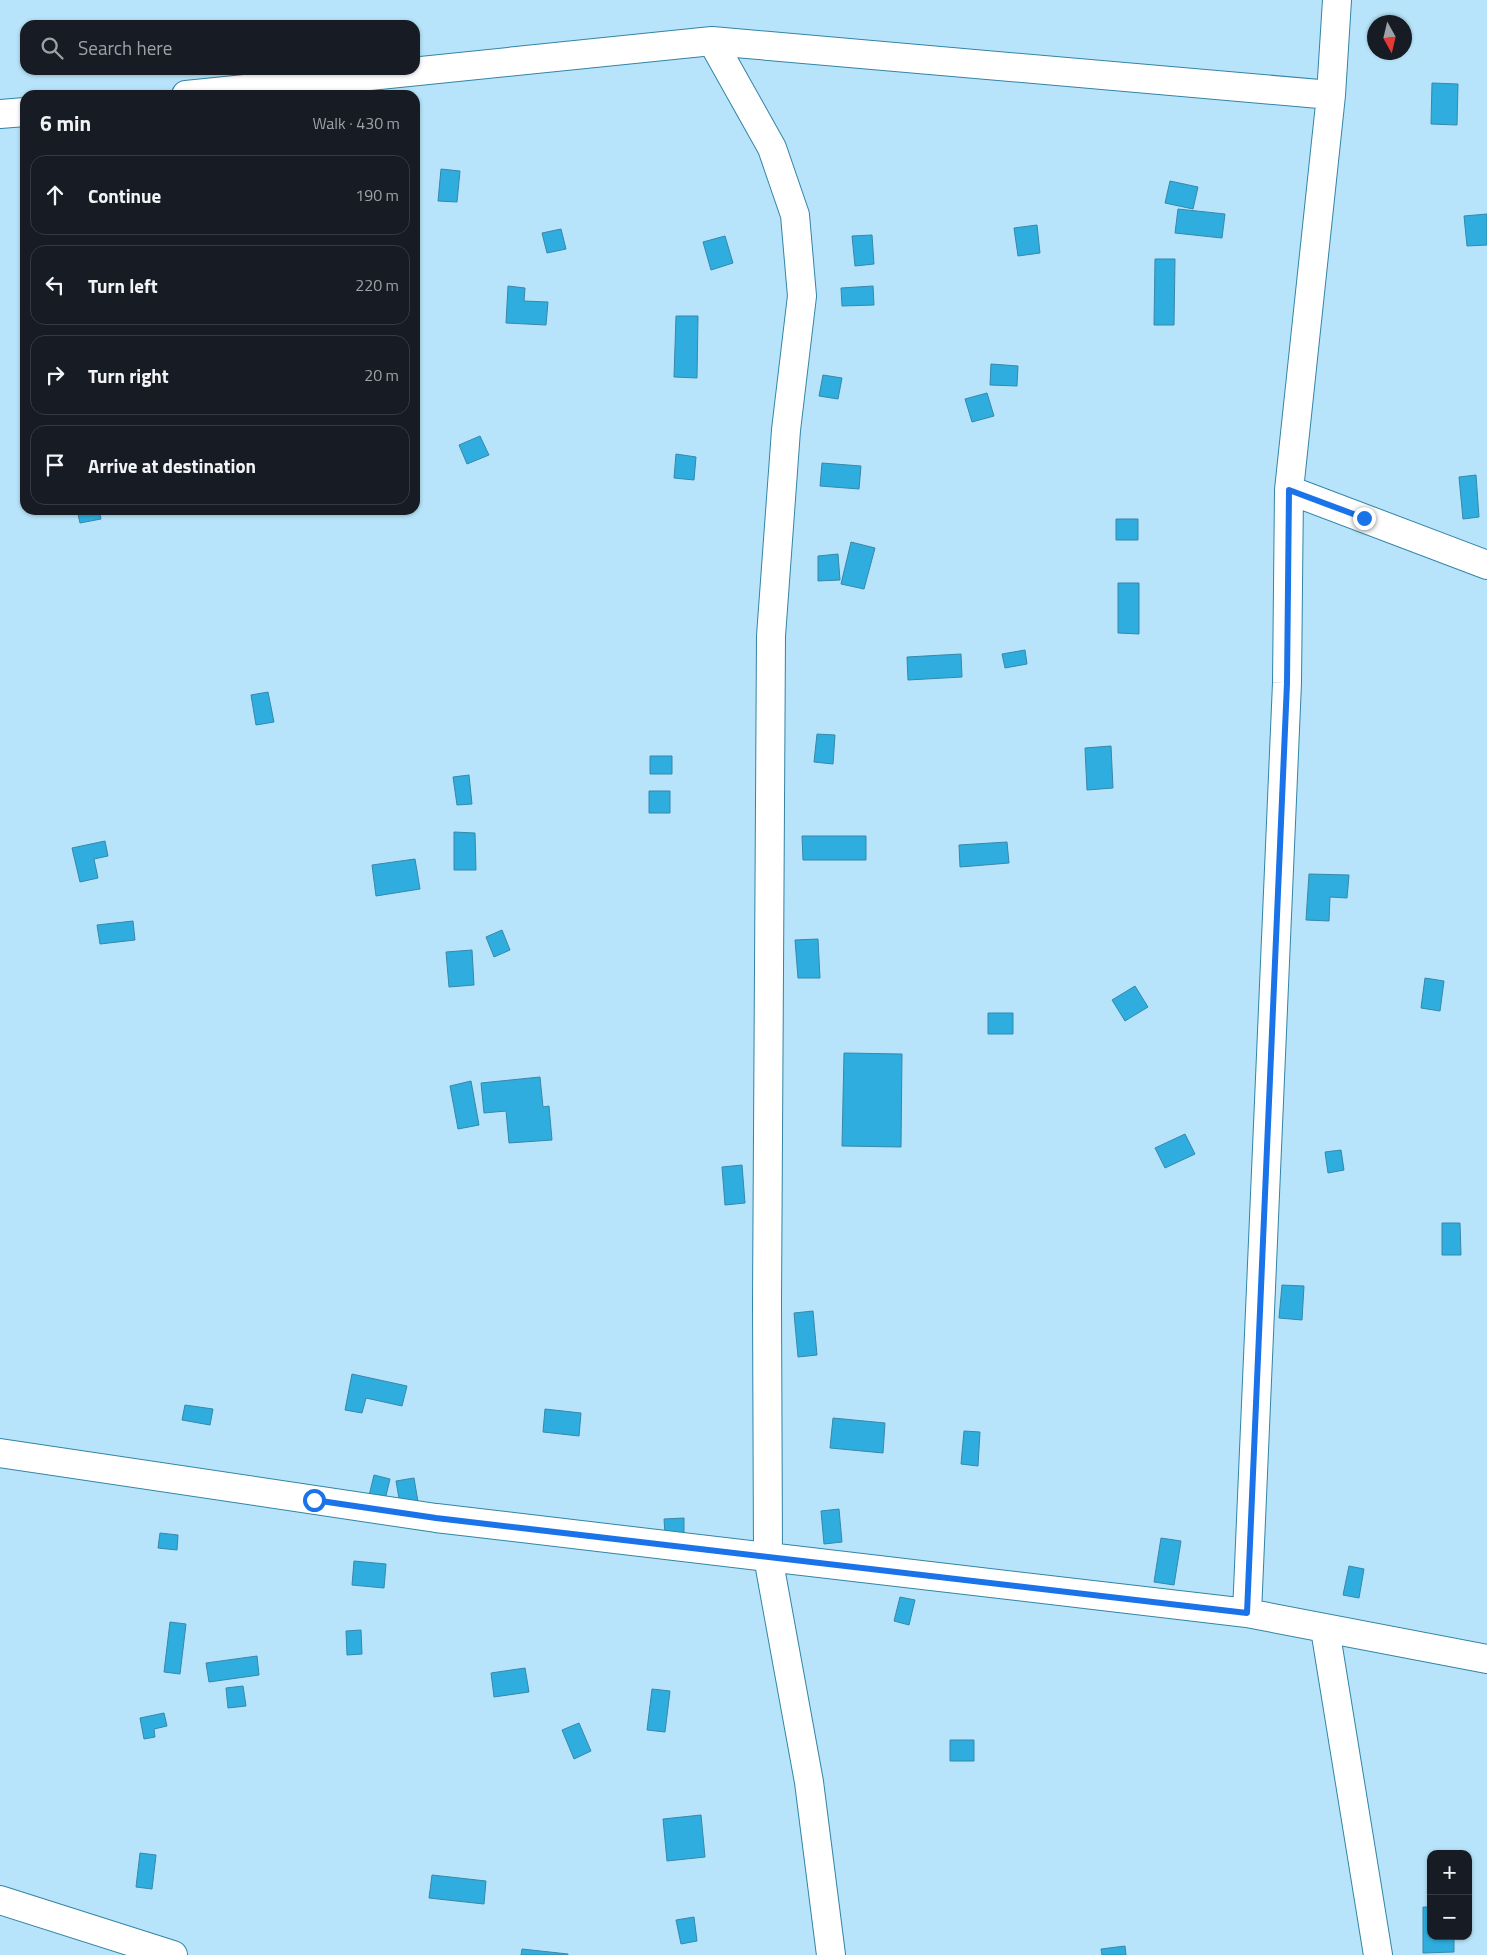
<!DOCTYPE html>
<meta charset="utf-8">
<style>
body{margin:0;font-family:"Titillium Web",sans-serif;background:#20242c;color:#f1f3f6}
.controls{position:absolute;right:15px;bottom:15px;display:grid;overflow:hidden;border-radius:10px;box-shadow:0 1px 4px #0004}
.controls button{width:45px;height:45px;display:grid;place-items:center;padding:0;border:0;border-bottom:1px solid #363941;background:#171b24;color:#f1f3f6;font:25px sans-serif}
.compass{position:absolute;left:1367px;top:15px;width:45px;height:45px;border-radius:50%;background:#171b24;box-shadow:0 1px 4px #0004;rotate:172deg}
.stop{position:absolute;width:15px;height:15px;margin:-11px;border:4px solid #1a73e8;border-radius:50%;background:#fff}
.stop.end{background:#1a73e8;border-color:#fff;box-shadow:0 1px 5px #0008}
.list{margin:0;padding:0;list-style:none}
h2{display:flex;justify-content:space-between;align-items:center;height:65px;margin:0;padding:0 20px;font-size:21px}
h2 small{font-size:16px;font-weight:400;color:#9ea1a6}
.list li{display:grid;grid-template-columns:32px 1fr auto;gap:15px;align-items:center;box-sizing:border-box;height:80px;margin:0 10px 10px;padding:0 10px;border:1px solid #363941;border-radius:15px}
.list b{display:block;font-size:19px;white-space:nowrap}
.list em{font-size:16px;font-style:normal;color:#9ea1a6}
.icon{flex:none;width:28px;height:28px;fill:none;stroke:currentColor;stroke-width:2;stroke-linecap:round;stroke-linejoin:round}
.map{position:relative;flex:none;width:1487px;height:1955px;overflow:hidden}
.search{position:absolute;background:#171b24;box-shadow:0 1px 4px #0004;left:20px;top:20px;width:400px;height:55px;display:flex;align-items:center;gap:12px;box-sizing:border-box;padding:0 18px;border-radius:15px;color:#9ea1a6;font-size:19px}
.panel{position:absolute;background:#171b24;box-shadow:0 1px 4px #0004;left:20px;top:90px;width:400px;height:425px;border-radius:15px}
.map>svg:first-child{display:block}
.building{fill:#2fadde;stroke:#3788aa}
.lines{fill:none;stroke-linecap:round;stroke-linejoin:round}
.minor-casing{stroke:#3384a6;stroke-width:30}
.minor{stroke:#fff;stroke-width:28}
.route{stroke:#1a73e8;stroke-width:6}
</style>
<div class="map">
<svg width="1487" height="1955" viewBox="0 0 1487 1955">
<rect width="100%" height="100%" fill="#b7e4fa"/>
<path class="building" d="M1432 83 1458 84 1457 125 1431 124Z
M441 169 460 171 457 202 438 201Z
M1170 181 1198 187 1193 209 1165 203Z
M1178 209 1225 214 1222 238 1175 233Z
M1487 214V245L1467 246 1464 216Z
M1037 225 1040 253 1018 256 1014 228Z
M561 229 566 249 547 253 542 233Z
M872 235 874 264 855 266 852 236Z
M725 236 733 263 711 270 703 242Z
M1155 259H1175L1174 325H1154Z
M21 270H25V290H24Z
M508 286 525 288 524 301 548 302 546 325 506 323Z
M873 286 874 305 842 306 841 288Z
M676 316H698L697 378 674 377Z
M991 364 1018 366 1017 386 990 385Z
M823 375 842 378 838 399 819 396Z
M987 393 994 416 972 422 965 399Z
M480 436 489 455 467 464 459 445Z
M676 454 696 457 694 480 674 478Z
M822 463 861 466 859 489 820 486Z
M1476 475 1479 517 1463 519 1459 477Z
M77 510H99L101 519 80 523Z
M1116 519H1138V540H1116Z
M851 542 875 548 864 589 841 584Z
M838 554 840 580 818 581V556Z
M1118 583H1139V634L1118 633Z
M1025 650 1027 664 1005 668 1002 654Z
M961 654 962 677 908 680 907 657Z
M268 692 274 722 256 725 251 695Z
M817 734 835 735 833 764 814 762Z
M1111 746 1113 788 1087 790 1085 748Z
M650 756H672V774H650Z
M469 775 472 804 457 805 453 777Z
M649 791H670V813H649Z
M454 832 475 833 476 870H454Z
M802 836H866V860H803Z
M105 841 108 856 94 859 98 878 80 882 72 848Z
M1007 842 1009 863 960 867 959 845Z
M415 859 420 889 376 896 372 865Z
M1309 874 1349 875 1347 898 1330 897 1329 921 1306 920Z
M133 921 135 940 100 944 97 925Z
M502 930 510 950 494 957 486 937Z
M818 939 820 978H798L795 940Z
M472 950 474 985 449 987 446 952Z
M1425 978 1444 981 1440 1011 1421 1008Z
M1135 986 1148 1007 1125 1021 1112 1000Z
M988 1013H1013V1034H988Z
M844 1053 902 1054 901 1147 842 1146Z
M540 1077 543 1107 549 1106 552 1140 509 1143 506 1111 484 1113 481 1083Z
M471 1081 479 1125 458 1129 450 1086Z
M1185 1134 1195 1154 1165 1168 1155 1148Z
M1341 1150 1344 1170 1328 1173 1325 1152Z
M742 1165 745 1203 725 1205 722 1167Z
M1442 1223H1460L1461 1255H1442Z
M1282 1285 1304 1286 1302 1320 1279 1318Z
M813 1311 817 1355 798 1357 794 1313Z
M352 1374 407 1386 402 1406 366 1398 362 1413 345 1410Z
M185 1405 213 1409 210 1425 182 1420Z
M545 1409 581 1413 579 1436 543 1432Z
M833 1418 885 1423 883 1453 830 1448Z
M964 1431 980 1432 978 1466 961 1464Z
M374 1475 390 1479 383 1508 367 1504Z
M414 1478 419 1508 401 1510 396 1481Z
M839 1509 842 1542 824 1544 821 1511Z
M684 1518V1534H665L664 1519Z
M160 1533 178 1535 177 1550 158 1548Z
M1161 1538 1181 1541 1174 1585 1154 1582Z
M354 1561 386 1564 384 1588 352 1585Z
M1349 1566 1364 1569 1359 1598 1343 1595Z
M900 1597 915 1600 909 1625 894 1621Z
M170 1622 186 1624 180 1674 164 1672Z
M361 1630 362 1654 347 1655 346 1631Z
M257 1656 259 1675 209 1682 206 1663Z
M525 1668 529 1692 494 1697 491 1673Z
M243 1686 246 1706 228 1708 226 1688Z
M652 1689 670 1691 665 1732 647 1730Z
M164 1713 167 1726 154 1729 155 1737 144 1739 140 1718Z
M579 1723 591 1751 574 1759 562 1730Z
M950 1740H974V1761H950Z
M701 1815 705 1857 667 1861 663 1819Z
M140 1853 156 1855 152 1889 136 1887Z
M432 1875 486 1881 484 1904 429 1898Z
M1423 1907H1431V1936H1454V1952L1423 1953Z
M694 1917 697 1941 681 1944 676 1920Z
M1125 1946 1126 1955H1102L1101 1949Z
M522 1949 568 1954V1955H521Z"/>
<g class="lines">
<g class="minor-casing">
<path id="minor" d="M186 95 712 41 1331 95 1289 490 1287 683 1247 1613
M1331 95 1337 0
M0 114 25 112
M1289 490 1487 565
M0 1453 436 1518 768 1557 767 1302 771 636 786 430 802 296 795 215 772 148 712 41
M1325 1629 1378 1955
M0 1900 173 1955
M831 1955 809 1782 768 1557 1247 1613 1487 1659"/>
</g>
<use href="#minor" class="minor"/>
</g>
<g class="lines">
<path class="route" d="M314 1500 436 1518 1247 1613 1287 683 1289 490 1364 518"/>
</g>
</svg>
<div class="controls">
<button>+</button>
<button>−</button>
</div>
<svg class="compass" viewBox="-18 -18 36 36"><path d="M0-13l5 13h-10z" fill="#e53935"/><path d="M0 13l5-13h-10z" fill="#9ea1a6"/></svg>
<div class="stop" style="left:314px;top:1500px"></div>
<div class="stop end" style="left:1364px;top:518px"></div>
<div class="search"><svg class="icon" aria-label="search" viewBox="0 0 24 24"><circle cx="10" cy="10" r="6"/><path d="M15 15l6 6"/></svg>Search here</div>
<section class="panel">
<h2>6 min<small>Walk · 430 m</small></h2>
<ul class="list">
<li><svg class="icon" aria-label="ahead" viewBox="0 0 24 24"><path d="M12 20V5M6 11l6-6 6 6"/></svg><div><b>Continue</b></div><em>190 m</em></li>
<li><svg class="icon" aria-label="left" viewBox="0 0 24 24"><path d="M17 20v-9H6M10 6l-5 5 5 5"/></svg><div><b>Turn left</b></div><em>220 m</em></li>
<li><svg class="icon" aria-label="right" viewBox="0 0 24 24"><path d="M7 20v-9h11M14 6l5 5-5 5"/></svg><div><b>Turn right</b></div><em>20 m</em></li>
<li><svg class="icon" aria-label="arrive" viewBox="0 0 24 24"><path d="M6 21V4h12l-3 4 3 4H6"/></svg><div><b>Arrive at destination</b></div></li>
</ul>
</section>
</div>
